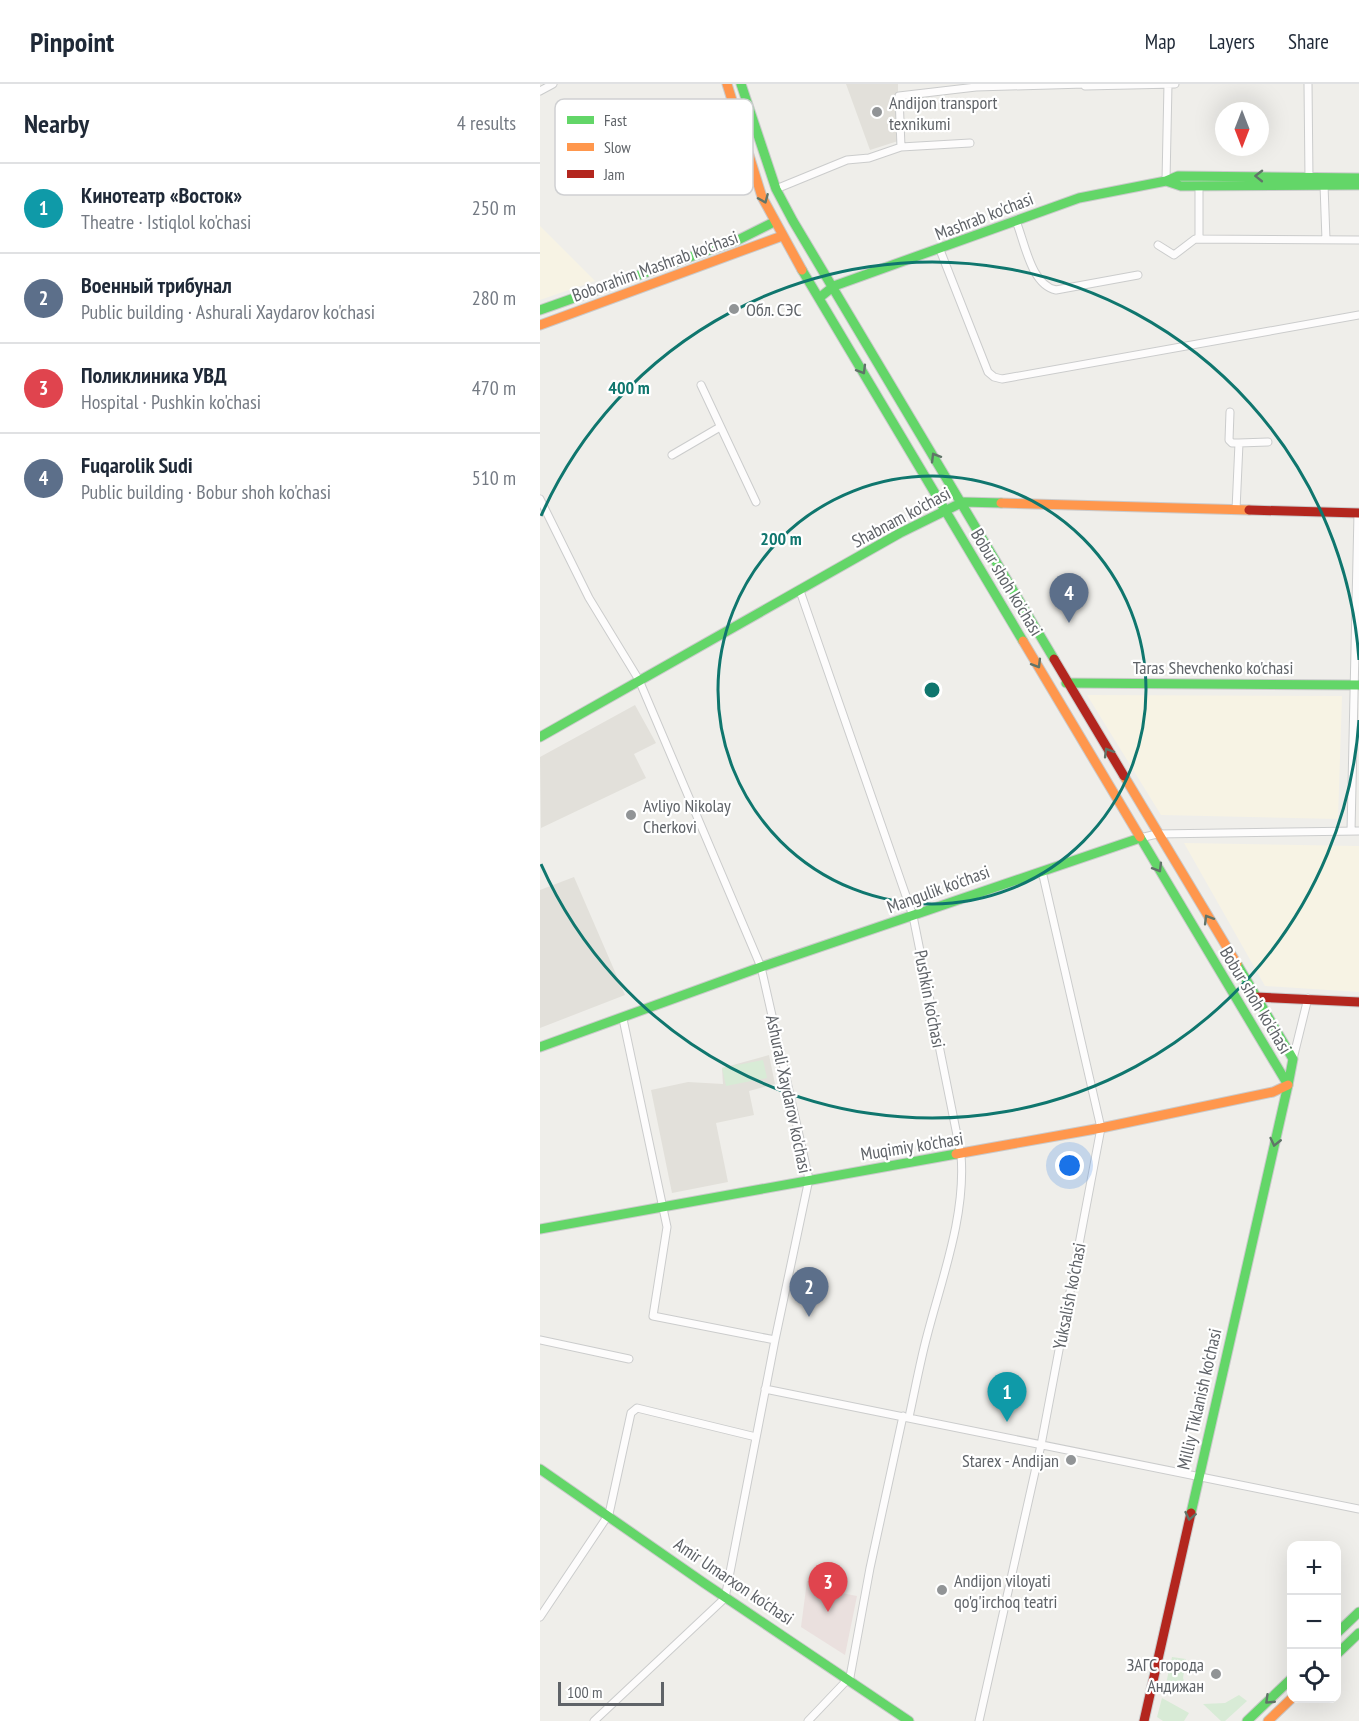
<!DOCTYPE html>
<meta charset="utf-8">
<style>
body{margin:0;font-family:"PT Sans Narrow",sans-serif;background:#f6f6f7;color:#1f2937}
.controls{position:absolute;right:18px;bottom:18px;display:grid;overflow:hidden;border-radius:12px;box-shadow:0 6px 24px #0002}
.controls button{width:54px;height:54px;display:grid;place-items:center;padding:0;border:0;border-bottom:2px solid #e0e1e3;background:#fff;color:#1f2937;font:30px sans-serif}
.compass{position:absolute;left:675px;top:18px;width:54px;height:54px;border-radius:50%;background:#fff;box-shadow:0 6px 24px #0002;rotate:180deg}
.scale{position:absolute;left:18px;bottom:15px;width:106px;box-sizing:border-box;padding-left:6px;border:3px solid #5f6368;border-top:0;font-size:16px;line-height:21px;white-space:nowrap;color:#5f6368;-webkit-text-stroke:4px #fff;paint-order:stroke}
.you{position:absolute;left:530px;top:1082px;width:21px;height:21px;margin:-15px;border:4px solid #fff;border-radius:50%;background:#1a73e8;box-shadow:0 0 0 9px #1a73e833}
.badge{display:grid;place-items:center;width:39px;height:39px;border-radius:50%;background:#111827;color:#fff;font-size:20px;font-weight:700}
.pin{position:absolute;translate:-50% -50px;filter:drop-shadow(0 2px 3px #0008)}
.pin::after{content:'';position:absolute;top:32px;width:21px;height:18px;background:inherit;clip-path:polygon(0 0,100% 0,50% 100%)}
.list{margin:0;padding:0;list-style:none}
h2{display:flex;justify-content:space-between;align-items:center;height:78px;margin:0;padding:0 24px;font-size:26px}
h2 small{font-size:20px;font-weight:400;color:#747a83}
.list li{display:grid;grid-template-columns:39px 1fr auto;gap:18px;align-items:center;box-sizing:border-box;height:90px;padding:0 24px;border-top:2px solid #e0e1e3}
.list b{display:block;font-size:22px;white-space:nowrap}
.list p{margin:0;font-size:20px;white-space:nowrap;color:#747a83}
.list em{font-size:20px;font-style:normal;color:#747a83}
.icon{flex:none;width:33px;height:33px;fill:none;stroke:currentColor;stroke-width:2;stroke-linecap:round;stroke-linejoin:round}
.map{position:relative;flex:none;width:819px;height:1637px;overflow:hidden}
header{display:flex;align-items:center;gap:36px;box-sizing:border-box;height:84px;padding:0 30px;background:#fff;border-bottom:2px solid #e0e1e3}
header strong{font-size:28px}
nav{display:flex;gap:33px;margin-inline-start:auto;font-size:21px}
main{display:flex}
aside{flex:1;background:#fff}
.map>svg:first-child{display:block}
.commercial{fill:#f7f3e4}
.education{fill:#e2e0da}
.medical{fill:#eae0de}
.green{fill:#d8ebd6}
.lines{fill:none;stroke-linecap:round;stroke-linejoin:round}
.street-casing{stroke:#cbcccc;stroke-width:9}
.fast-casing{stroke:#cacacb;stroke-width:11}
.slow-casing{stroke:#cacacb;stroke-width:11}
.jam-casing{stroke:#cacacb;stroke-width:11}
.street{stroke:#fdfcfc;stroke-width:7}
.fast{stroke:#63d668;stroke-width:9}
.slow{stroke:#ff974d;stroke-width:9}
.jam{stroke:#b3261e;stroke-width:9}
.oneway{stroke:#607468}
.ring{fill:none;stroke:#0f766e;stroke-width:3}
.poi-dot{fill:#919496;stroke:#fff;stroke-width:2}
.labels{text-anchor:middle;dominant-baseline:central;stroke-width:4.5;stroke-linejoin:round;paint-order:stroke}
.poi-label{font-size:18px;fill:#5f6368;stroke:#fff;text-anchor:start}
.street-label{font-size:18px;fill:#5f6368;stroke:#fff}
.key{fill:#fff;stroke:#cfd0d2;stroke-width:1.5}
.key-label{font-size:16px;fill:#5f6368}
.centre{fill:#0f766e;stroke:#fff;stroke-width:3}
.ring-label{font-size:18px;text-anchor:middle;font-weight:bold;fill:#0f766e;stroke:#fff;stroke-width:4.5;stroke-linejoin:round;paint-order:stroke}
</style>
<header>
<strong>Pinpoint</strong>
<nav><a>Map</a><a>Layers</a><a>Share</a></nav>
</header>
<main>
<aside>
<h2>Nearby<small>4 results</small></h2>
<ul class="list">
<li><span class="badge" style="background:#0f9aa8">1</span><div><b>Кинотеатр «Восток»</b><p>Theatre · Istiqlol ko'chasi</p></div><em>250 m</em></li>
<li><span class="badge" style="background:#5c6f8a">2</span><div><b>Военный трибунал</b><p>Public building · Ashurali Xaydarov ko'chasi</p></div><em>280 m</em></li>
<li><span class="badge" style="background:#e0444e">3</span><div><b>Поликлиника УВД</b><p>Hospital · Pushkin ko'chasi</p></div><em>470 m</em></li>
<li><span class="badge" style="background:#5c6f8a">4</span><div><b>Fuqarolik Sudi</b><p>Public building · Bobur shoh ko'chasi</p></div><em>510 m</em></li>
</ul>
</aside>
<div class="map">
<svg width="819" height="1637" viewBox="0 0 819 1637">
<rect width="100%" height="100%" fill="#efeeea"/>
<path class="commercial" d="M0 142 55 197 0 216Z
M547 611 802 612 798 735 621 731Z
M644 759 819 762V908L725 902Z"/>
<path class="education" d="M306 0H358V57L330 66Z
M95 621 116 659 94 670 106 694 1 744 0 673Z
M34 793 85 911 0 944V806Z
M229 971 235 1000 209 1007 214 1031 176 1039 188 1098 132 1109 111 1006 148 998 183 1000 182 984Z"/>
<path class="medical" d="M267 1497 281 1499V1505L317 1512 305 1571 261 1543Z"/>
<path class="green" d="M223 976 227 994 186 1002 182 984Z
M632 1573 646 1575 643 1594 649 1611 625 1604Z
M699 1611 707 1617 685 1637H681L663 1620 685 1619Z
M622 1614 649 1629 644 1637H623L617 1633Z"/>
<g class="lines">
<g class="street-casing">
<path id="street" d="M768 0 769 94
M545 2 635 0
M0 7 13 0
M361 63 430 59
M626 97 628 0
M784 101 786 156
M236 105 307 76 329 74 361 63 359 12 436 3 545 0
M476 137C485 159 491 201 516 206L598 191
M659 155V102
M618 161 634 171 655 155 819 156
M400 166 448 288 454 293 462 295 819 231
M161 301 216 418
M690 328 689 356 692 359H699L696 426
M699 359 728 358
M132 371 180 343
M0 415 49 514 99 596 221 883 269 1095 235 1256 185 1514 54 1637
M260 507 373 832 421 1071C426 1131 402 1194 387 1252 380 1278 375 1306 369 1333
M811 747 818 429
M600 754 617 750 819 747
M83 935 127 1143 113 1232 235 1256
M753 975 768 914
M0 1256 89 1275
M225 1305 819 1425
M0 1533 69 1430 91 1329 97 1324 216 1353
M268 1637 310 1593 330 1484 363 1332
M439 1637 501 1361 561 1044 502 787"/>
</g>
<g class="fast-casing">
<path id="fast" d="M201 0 236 105 253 137 514 575
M626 97 641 102 819 101
M262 186 483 557
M279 214 294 202 539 114 626 97 638 92 819 94
M0 226 198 156 234 138
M526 599 819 601
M0 653 360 449 423 418 461 419
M600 753 748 1001
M697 880 753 975 748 1001
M0 963 221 883 600 754
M0 1145 416 1070
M0 1385 164 1499 369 1637
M651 1429 748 1001
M796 1550 819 1528
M796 1571 819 1549
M707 1637 752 1594"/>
</g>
<g class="slow-casing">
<path id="slow" d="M187 0 222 113 262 186
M0 241 242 152
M461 419 709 426
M483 557 600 753
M584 692 697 880
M416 1070 561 1044 733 1008 748 1001
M728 1637 752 1614"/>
</g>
<g class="jam-casing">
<path id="jam" d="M709 426 819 429
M514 575 584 692
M715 913 819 918
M604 1637 651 1429"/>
</g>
<use href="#street" class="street"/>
<use href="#fast" class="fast"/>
<use href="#slow" class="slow"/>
<use href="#jam" class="jam"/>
</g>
<defs><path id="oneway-chevron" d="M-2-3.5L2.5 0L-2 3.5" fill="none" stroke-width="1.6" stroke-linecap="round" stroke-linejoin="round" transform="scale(1.5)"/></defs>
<g class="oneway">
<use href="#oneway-chevron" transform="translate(719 92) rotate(-179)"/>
<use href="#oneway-chevron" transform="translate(224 115) rotate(67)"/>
<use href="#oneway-chevron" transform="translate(322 286) rotate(59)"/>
<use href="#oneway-chevron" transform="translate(395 373) rotate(-121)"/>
<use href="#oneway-chevron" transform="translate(497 580) rotate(59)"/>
<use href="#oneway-chevron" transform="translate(568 668) rotate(-121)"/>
<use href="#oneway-chevron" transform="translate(618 784) rotate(59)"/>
<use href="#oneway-chevron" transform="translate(668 835) rotate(-121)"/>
<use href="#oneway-chevron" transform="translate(735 1058) rotate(103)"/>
<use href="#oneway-chevron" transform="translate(650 1432) rotate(102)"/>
<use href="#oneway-chevron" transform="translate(729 1616) rotate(136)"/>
</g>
<g class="ring">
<circle cx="392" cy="606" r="214"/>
<path d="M819 636A428 428 0 0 1 1 780M1 432A428 428 0 0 1 819 576"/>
</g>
<g class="poi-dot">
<circle cx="337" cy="28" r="6"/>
<circle cx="194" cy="225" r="6"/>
<circle cx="91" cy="731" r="6"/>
<circle cx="531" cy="1376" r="6"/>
<circle cx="402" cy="1506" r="6"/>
<circle cx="676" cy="1590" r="6"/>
</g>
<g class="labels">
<g class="poi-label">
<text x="349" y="18">Andijon transport<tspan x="349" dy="21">texnikumi</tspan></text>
<text x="206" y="225">Обл. СЭС</text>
<text x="103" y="721">Avliyo Nikolay<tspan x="103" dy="21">Cherkovi</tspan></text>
<text x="519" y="1376" text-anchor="end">Starex - Andijan</text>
<text x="414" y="1496">Andijon viloyati<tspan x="414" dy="21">qo'g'irchoq teatri</tspan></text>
<text x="664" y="1580" text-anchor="end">ЗАГС города<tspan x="664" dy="21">Андижан</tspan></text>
</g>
<g class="street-label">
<text transform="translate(444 132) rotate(-21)">Mashrab ko'chasi</text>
<text transform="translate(115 182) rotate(-20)">Boborahim Mashrab ko'chasi</text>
<text transform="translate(361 433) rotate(-28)">Shabnam ko'chasi</text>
<text transform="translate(467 498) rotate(59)">Bobur shoh ko'chasi</text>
<text x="673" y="583">Taras Shevchenko ko'chasi</text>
<text transform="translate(398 805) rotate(-20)">Mangulik ko'chasi</text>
<text transform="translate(390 915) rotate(79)">Pushkin ko'chasi</text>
<text transform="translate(716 916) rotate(59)">Bobur shoh ko'chasi</text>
<text transform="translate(249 1010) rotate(78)">Ashurali Xaydarov ko'chasi</text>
<text transform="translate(372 1062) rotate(-9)">Muqimiy ko'chasi</text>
<text transform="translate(529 1212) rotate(-79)">Yuksalish ko'chasi</text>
<text transform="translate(659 1315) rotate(-77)">Milliy Tiklanish ko'chasi</text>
<text transform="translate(194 1497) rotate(34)">Amir Umarxon ko'chasi</text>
</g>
</g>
<rect x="15" y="15" width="198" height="96" rx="9" class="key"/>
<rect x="27" y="32" width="27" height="8" fill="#63d668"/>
<rect x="27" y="59" width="27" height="8" fill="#ff974d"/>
<rect x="27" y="86" width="27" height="8" fill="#b3261e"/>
<g class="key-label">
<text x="64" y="42">Fast</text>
<text x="64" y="69">Slow</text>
<text x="64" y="96">Jam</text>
</g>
<circle cx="392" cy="606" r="9" class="centre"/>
<g class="ring-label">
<text x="89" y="310">400 m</text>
<text x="241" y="461">200 m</text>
</g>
</svg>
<div class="controls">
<button>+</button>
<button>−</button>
<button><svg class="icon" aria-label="locate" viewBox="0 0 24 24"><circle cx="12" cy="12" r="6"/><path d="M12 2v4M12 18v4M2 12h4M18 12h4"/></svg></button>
</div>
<svg class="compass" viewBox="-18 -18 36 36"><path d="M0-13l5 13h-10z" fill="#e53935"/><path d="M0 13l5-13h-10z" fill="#747a83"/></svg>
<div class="scale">100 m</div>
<div class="you"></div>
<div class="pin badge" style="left:467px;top:1338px;background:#0f9aa8">1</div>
<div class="pin badge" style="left:269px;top:1233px;background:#5c6f8a">2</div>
<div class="pin badge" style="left:288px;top:1528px;background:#e0444e">3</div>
<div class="pin badge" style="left:529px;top:539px;background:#5c6f8a">4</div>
</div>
</main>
